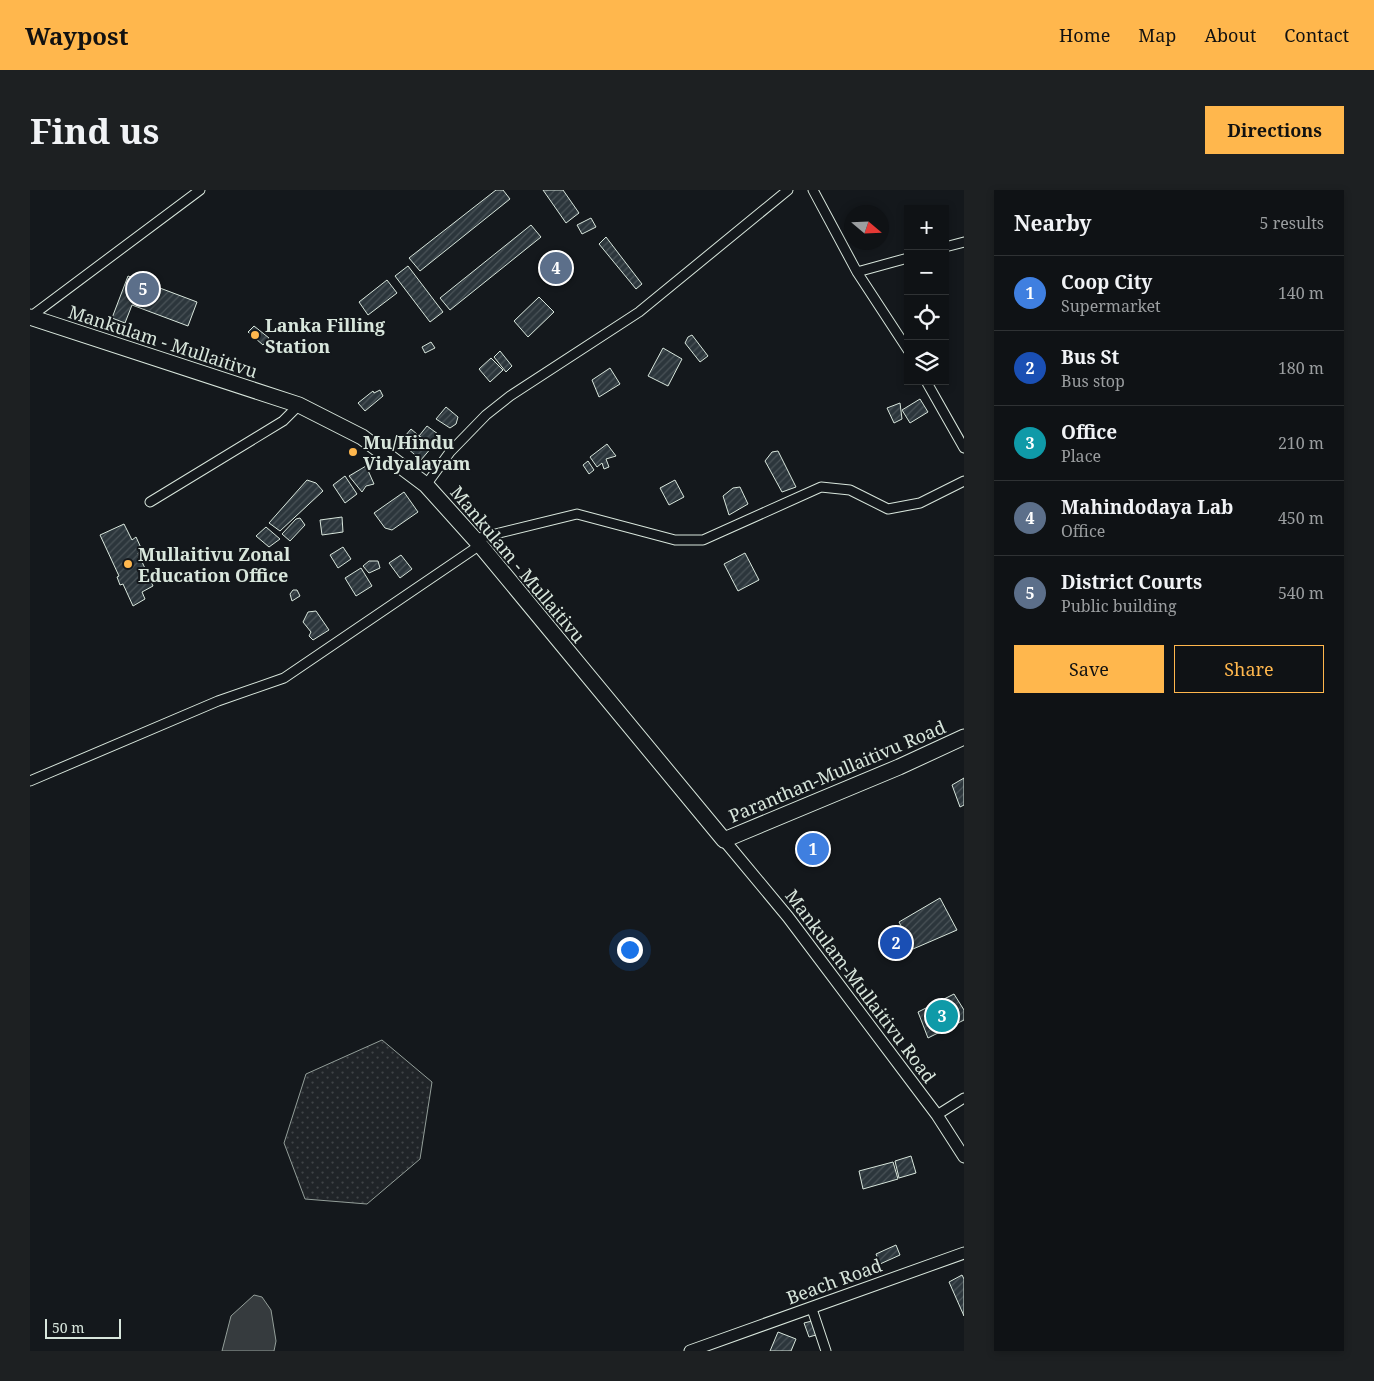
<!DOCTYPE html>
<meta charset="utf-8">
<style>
body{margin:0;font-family:"Noto Serif",serif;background:#1d2022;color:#f1f3f6}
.controls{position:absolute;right:15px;top:15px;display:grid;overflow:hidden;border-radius:0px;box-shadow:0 2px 8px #0003}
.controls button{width:45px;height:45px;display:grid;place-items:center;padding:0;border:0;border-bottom:1px solid #2f3234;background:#0f1215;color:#f1f3f6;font:25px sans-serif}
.compass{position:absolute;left:814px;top:15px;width:45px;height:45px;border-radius:50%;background:#0f1215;box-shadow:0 2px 8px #0003;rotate:109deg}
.scale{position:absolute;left:15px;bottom:12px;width:76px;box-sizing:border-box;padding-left:5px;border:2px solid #d8e6dc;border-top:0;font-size:14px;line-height:18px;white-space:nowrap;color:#d8e6dc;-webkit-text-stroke:4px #14181c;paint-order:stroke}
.you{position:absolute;left:599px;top:759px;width:18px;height:18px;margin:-12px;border:4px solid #fff;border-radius:50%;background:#1a73e8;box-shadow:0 0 0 8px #1a73e833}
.badge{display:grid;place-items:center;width:32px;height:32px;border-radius:50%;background:#ffb74d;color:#fff;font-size:16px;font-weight:700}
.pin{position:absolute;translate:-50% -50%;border:2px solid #fff;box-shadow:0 1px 5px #0006}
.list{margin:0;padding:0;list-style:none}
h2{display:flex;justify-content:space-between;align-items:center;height:65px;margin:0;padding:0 20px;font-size:21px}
h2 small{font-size:16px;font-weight:400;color:#9b9ea0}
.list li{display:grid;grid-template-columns:32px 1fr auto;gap:15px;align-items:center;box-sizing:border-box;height:75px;padding:0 20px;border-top:1px solid #2f3234}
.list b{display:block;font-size:19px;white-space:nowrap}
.list p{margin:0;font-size:16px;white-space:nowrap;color:#9b9ea0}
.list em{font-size:16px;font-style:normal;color:#9b9ea0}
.actions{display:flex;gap:10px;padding:15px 20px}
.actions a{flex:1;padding:11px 0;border:1px solid #ffb74d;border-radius:0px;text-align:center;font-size:18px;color:#ffb74d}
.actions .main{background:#ffb74d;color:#111}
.icon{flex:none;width:28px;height:28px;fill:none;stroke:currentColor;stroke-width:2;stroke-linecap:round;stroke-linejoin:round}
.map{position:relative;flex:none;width:934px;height:1161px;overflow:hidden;border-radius:0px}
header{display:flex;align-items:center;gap:30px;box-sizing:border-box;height:70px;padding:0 25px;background:#ffb74d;color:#111}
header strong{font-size:24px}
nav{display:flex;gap:28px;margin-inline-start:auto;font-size:18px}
.intro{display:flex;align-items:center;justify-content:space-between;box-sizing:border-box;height:120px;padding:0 30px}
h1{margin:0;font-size:35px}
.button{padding:12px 22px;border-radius:0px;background:#ffb74d;color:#111;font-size:18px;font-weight:700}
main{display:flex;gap:30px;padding:0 30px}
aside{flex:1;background:#0f1215;border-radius:0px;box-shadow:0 2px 8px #0003}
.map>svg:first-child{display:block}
.grass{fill:url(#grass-dots);stroke:#939e99}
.water{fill:#363b3e;stroke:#939e99}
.building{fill:url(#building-hatch);stroke:#d8e6dc}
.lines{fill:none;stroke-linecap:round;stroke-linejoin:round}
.minor-casing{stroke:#d8e6dc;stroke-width:11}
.tertiary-casing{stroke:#d8e6dc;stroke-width:13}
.trunk-casing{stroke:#d8e6dc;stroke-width:17}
.minor{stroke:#14181c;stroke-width:9}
.tertiary{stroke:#14181c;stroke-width:11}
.trunk{stroke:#14181c;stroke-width:15}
.poi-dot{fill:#ffb74d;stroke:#14181c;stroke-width:2}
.labels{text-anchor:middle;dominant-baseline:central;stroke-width:4;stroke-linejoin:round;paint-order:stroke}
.poi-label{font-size:18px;font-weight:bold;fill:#d8e6dc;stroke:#14181c;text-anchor:start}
.street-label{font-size:18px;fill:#d8e6dc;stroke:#14181c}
</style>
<header>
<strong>Waypost</strong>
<nav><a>Home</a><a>Map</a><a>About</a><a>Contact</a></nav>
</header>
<div class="intro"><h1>Find us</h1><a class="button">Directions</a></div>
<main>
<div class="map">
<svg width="934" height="1161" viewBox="0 0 934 1161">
<defs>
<pattern id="grass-dots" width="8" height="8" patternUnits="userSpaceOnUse" patternTransform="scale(1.25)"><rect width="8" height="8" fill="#202428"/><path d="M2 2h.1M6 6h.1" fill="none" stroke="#404447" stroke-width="1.8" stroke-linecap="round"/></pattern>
<pattern id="building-hatch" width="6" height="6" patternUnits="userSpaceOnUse" patternTransform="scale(1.25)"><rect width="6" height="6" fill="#2c363c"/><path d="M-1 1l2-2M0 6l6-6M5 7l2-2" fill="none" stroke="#4a5358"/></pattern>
</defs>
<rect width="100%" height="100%" fill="#14181c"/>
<path class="grass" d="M352 850 402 892 390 969 337 1014 275 1009 254 953 276 884Z"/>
<path class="water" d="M224 1105 232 1107 241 1120 246 1151 244 1161H192L201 1126Z"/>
<path class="building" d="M466 0H473L480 9 390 81 379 68Z
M513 0H533L549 23 536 33Z
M561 28 566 37 552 44 547 35Z
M501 35 511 47 420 120 410 108Z
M576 47 612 94 606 99 569 54Z
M525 61 541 83 525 94 511 73Z
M378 76 413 122 400 132 365 86Z
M98 86 167 112 158 136 102 115 95 133 82 128Z
M357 90 367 103 338 125 329 112Z
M509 107 524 122 498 147 484 131Z
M224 136 239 148 233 155 218 142Z
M662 145 678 166 670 172 655 153 658 147Z
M401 152 405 158 395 163 392 157Z
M633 158 652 169 638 196 618 186Z
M470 161 482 176 476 182 464 167Z
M461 168 473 180 460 192 449 179Z
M580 178 590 194 569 207 562 190Z
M350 200 353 206 335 221 328 213 343 201 344 203Z
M890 209 898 222 880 233 872 220Z
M870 213 872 229 864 233 857 218Z
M416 217 428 227 426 234 420 238 406 229Z
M397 236 408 244 401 254 389 246Z
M381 239 402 257 391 270 370 252Z
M577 254 586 266 576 269 579 277 574 279 572 273 567 277 560 267Z
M748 261 766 297 752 302 735 271 742 262Z
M558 271 564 280 559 284 553 275Z
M336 276 344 294 336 296 332 302 319 286Z
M315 286 327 304 315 313 303 295Z
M277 290 286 293 293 301 250 341 239 333Z
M645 290 654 307 639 315 630 298Z
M710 297 718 314 699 325 693 306 703 298Z
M374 302 388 322 362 340 355 338 344 323Z
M312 327 313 342 292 345 290 330Z
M270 328 275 335 260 351 252 344 266 329Z
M94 334 102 350 106 347 112 360 108 363 123 396 112 402 115 409 103 416 93 394 90 395 87 387 89 386 70 345Z
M236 337 250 349 239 357 226 346Z
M313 357 321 369 308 378 300 365Z
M715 363 729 390 708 401 694 374Z
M371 365 382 379 370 388 359 373Z
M339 371H348L350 378 339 383 333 376Z
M331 378 342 396 326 406 315 388Z
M263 400H267L270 406 262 411 260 404Z
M286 421 299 440 283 450 279 446 281 442 273 432 278 422Z
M934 588V615L930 617 922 595Z
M910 708 927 740 883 759 869 732Z
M924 804 934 820V830L898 848 888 822Z
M881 966 886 983 869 988 865 971Z
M863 972 868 989 833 999 829 981Z
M866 1055 870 1065 850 1074 846 1064Z
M932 1085 934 1089V1126L919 1092Z
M782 1131 786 1145 779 1147 774 1133Z
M748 1142 766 1149 761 1161H740Z"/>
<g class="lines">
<g class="minor-casing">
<path id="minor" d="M783 0 827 82 878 160
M915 57 934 52
M827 82 878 68
M0 127 170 0
M896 191 934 258
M396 295 420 262 456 225 480 206 609 122 758 0
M120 312 253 231 269 215
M445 349 547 324 645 350H673L791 297 820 300 858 319 890 313 934 291
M0 591 188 511 254 488 450 355
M907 925 934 908
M782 1119 796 1161"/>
</g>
<g class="tertiary-casing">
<path id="tertiary" d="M694 650 758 727 907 925 934 967
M660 1161 934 1063"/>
</g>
<g class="trunk-casing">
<path id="trunk" d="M0 127 269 215 332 247 396 295 450 355 694 650 869 577 934 547"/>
</g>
<use href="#minor" class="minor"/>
<use href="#tertiary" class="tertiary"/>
<use href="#trunk" class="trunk"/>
</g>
<g class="poi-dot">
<circle cx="225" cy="145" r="5"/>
<circle cx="323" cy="262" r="5"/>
<circle cx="98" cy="374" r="5"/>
</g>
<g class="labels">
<g class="poi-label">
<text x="235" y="135">Lanka Filling<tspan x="235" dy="21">Station</tspan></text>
<text x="333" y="252">Mu/Hindu<tspan x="333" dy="21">Vidyalayam</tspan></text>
<text x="108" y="364">Mullaitivu Zonal<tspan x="108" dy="21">Education Office</tspan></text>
</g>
<g class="street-label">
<text transform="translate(133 151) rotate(18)">Mankulam - Mullaitivu</text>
<text transform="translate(488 374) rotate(50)">Mankulam - Mullaitivu</text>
<text transform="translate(807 581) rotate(-23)">Paranthan-Mullaitivu Road</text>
<text transform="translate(831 796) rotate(53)">Mankulam-Mullaitivu Road</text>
<text transform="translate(804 1091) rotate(-20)">Beach Road</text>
</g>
</g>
</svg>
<div class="controls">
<button>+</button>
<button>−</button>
<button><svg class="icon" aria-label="locate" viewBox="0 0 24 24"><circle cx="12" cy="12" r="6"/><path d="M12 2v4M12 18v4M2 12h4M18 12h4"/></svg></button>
<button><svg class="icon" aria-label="layers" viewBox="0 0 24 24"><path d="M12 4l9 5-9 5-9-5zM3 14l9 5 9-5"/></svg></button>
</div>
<svg class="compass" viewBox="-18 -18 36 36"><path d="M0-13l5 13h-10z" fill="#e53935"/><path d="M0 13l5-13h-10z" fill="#9b9ea0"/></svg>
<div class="scale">50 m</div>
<div class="you"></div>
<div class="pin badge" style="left:783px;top:659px;background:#3f7fe0">1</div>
<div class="pin badge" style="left:866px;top:753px;background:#1a4fb4">2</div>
<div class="pin badge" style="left:912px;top:826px;background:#0f9aa8">3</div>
<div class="pin badge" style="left:526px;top:78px;background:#5c6f8a">4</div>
<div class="pin badge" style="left:113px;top:99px;background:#5c6f8a">5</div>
</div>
<aside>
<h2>Nearby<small>5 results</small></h2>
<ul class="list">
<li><span class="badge" style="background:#3f7fe0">1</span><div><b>Coop City</b><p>Supermarket</p></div><em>140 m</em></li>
<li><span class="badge" style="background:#1a4fb4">2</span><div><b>Bus St</b><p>Bus stop</p></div><em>180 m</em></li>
<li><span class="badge" style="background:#0f9aa8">3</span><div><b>Office</b><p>Place</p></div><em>210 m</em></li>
<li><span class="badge" style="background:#5c6f8a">4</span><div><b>Mahindodaya Lab</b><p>Office</p></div><em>450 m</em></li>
<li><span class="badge" style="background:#5c6f8a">5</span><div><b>District Courts</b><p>Public building</p></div><em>540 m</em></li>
</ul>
<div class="actions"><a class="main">Save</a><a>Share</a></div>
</aside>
</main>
